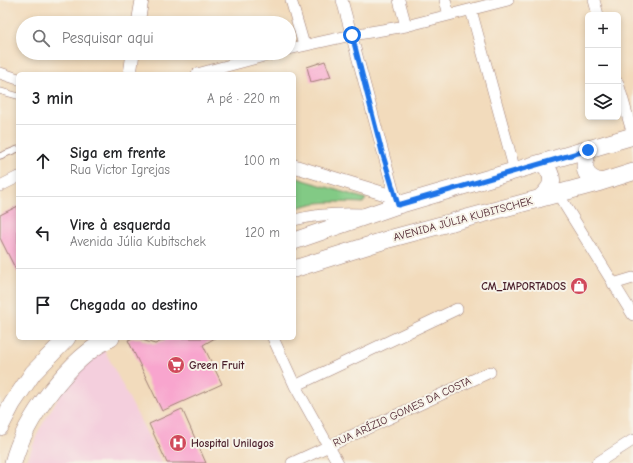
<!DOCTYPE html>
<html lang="pt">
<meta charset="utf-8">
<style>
body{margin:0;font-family:"Comic Neue",sans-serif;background:#f6f6f6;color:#202124}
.controls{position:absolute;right:12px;top:12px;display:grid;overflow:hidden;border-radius:6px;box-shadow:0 2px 6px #0003}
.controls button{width:36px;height:36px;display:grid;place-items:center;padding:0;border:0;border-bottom:1px solid #e0e0e0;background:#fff;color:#202124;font:20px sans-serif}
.stop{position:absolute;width:12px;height:12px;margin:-9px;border:3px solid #1a73e8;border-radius:50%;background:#fff}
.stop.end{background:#1a73e8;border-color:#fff;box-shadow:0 1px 4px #0008}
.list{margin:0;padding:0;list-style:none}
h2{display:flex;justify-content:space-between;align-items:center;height:52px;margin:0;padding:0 16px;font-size:17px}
h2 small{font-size:13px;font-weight:400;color:#757577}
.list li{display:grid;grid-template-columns:26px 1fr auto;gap:12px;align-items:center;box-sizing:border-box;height:72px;padding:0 16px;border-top:1px solid #e0e0e0}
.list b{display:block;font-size:15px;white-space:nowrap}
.list p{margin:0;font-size:13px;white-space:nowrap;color:#757577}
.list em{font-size:13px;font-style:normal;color:#757577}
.icon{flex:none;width:22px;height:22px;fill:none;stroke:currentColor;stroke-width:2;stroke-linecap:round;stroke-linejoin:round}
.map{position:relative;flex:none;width:633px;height:463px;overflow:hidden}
.search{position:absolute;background:#fff;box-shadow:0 2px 6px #0003;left:16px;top:16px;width:280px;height:44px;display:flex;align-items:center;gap:10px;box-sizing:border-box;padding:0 14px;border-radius:22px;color:#757577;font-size:15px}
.panel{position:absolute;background:#fff;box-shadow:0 2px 6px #0003;left:16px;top:72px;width:280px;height:268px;border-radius:6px}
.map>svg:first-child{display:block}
.built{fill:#f4cfdd}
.green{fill:#82ca85;stroke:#667458}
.building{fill:#f8a5ce}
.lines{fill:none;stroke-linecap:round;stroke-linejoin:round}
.service-casing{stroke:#9e7d74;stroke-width:7}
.minor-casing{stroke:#9e7d74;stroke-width:12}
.tertiary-casing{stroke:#9e7d74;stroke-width:14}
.primary-casing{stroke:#9e7d74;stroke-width:18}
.service{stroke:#fff;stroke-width:5.5}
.minor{stroke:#fff;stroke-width:11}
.tertiary{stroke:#fff;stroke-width:13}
.primary{stroke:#fff;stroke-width:17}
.route{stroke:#1a73e8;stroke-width:5}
.labels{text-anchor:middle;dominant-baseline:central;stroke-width:4;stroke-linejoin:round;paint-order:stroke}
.street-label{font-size:11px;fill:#4a1f2b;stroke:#f7f3e8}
.poi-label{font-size:11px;font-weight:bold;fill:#4a1f2b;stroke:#f7f3e8;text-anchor:start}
</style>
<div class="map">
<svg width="633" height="463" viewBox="0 0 633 463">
<rect width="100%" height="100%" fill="#f7f3e8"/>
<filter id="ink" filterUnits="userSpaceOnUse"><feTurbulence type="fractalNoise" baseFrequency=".025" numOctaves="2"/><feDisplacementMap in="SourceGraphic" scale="8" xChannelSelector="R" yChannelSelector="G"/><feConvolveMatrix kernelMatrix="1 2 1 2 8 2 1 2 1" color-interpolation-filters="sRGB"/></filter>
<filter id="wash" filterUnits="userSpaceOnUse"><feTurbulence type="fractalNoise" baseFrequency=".012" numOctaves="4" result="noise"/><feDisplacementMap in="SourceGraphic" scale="16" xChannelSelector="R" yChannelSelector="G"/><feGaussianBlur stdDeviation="0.9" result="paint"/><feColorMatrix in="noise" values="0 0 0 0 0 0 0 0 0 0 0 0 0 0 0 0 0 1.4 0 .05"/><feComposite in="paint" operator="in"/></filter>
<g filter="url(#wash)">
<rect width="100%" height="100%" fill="#f2dbbc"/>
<path class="built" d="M104 349 162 463H26L39 430 70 378Z"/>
<path class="green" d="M294 177 366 199 363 203C339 202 316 200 294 209Z"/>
<g id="blocks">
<path class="building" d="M325 61 331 77 311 82 307 67Z
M18 206V274L0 238V215Z
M133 338H141L142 340 155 344 169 338H215L203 345 222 384 162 411 128 340Z
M182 409 206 463H167L149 424Z"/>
</g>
</g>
<g filter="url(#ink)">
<use href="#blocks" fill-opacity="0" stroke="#9e7d74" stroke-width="1"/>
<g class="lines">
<g class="service-casing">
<path id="service" d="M0 91 18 96
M0 156 18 149"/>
</g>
<g class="minor-casing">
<path id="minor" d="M291 0 304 45
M342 0 395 197
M399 0 406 26
M445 0 449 15
M594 0 598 15
M471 10 515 171
M289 49 352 35 406 26 508 0
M0 73 18 79
M197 74 275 53
M618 83 633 135
M0 186 18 177
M558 194 633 315
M294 220C317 214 339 213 363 214
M613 284 633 278
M273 338 295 386 338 463
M295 386 457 309
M292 463 490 372
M597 463 633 440"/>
</g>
<g class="tertiary-casing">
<path id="tertiary" d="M138 23 142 0
M130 74 133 53
M294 166 395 197 398 205"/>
</g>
<g class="primary-casing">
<path id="primary" d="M588 150C583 166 582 177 601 182
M539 199C554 186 556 178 543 163
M294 241 398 205 633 136
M294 269 389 239 601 182 633 172
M0 427 12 404 33 373 67 338
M13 463C24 420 70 357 111 338"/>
</g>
<use href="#service" class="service"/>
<use href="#minor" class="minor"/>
<use href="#tertiary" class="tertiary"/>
<use href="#primary" class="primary"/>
</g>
</g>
<g class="lines" filter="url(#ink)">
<path class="route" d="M352 35 382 152 398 205 588 150"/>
</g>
<defs>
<g id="shop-disc" transform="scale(0.9)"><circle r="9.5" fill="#d1495b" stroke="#f7f3e8"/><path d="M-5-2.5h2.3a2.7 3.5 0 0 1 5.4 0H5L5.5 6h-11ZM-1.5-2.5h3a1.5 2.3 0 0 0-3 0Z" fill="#fff"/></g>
<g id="supermarket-disc" transform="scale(0.9)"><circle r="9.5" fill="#d1495b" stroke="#f7f3e8"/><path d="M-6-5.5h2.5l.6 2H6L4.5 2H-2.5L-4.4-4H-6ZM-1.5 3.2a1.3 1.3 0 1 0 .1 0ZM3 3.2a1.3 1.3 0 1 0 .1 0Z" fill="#fff"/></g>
<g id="hospital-disc" transform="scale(0.9)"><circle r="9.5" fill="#d1495b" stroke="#f7f3e8"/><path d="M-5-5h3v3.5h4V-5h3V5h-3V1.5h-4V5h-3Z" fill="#fff"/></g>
</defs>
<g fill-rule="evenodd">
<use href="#shop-disc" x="579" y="286"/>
<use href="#supermarket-disc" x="176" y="365"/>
<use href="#hospital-disc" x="178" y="443"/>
</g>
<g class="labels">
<g class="street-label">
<text transform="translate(463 219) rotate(-15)">AVENIDA JÚLIA KUBITSCHEK</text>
<text transform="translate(402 412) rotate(-25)">RUA ARÍZIO GOMES DA COSTA</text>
</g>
<g class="poi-label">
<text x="566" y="286" text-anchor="end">CM_IMPORTADOS</text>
<text x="189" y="365">Green Fruit</text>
<text x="191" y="443">Hospital Unilagos</text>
</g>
</g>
</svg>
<div class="controls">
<button>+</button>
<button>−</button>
<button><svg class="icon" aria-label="layers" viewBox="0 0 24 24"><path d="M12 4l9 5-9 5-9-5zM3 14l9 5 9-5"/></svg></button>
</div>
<div class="stop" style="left:352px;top:35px"></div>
<div class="stop end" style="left:588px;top:150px"></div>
<div class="search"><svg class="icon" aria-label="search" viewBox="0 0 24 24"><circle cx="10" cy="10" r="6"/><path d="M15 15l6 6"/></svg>Pesquisar aqui</div>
<section class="panel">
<h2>3 min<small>A pé · 220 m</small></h2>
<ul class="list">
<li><svg class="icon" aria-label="ahead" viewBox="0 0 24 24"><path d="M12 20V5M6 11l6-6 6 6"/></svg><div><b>Siga em frente</b><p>Rua Victor Igrejas</p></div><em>100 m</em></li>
<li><svg class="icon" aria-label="left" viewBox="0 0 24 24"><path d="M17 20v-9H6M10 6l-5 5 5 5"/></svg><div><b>Vire à esquerda</b><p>Avenida Júlia Kubitschek</p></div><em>120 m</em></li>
<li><svg class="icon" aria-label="arrive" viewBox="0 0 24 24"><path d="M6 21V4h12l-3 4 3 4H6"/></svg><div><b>Chegada ao destino</b></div></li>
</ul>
</section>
</div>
